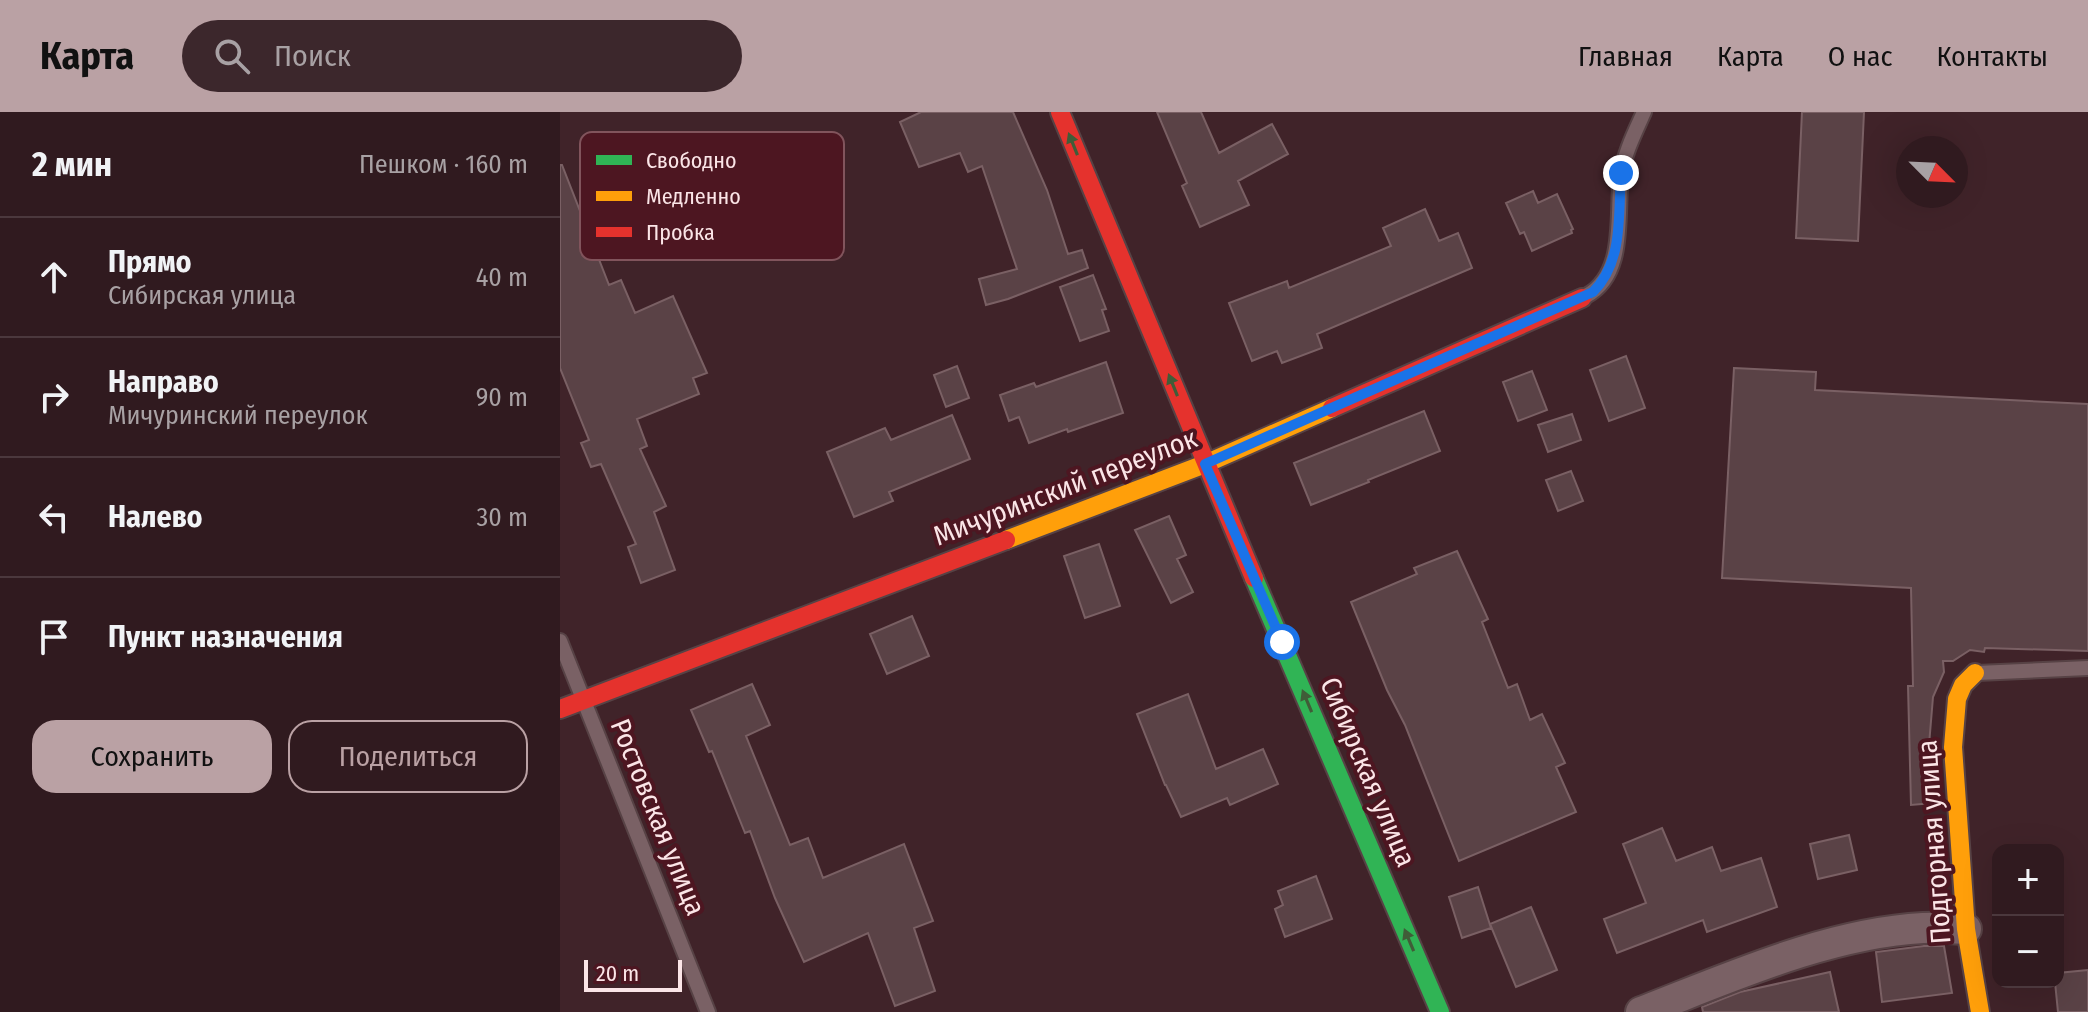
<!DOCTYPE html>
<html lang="ru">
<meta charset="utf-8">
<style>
body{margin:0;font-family:"Fira Sans Condensed",sans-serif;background:#3c272c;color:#f1f3f6}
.controls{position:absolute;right:24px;bottom:24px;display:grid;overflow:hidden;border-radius:16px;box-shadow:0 8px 32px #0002}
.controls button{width:72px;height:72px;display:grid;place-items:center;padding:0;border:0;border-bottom:2px solid #4b383d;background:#301a1f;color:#f1f3f6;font:40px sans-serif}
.compass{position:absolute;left:1336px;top:24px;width:72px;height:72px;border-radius:50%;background:#301a1f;box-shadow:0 8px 32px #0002;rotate:114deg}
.scale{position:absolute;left:24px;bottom:20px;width:98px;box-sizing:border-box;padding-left:8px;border:4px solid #fbe5e7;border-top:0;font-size:22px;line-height:28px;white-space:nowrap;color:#fbe5e7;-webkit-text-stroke:6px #4d1621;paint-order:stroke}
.stop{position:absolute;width:24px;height:24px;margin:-18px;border:6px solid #1a73e8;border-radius:50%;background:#fff}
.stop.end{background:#1a73e8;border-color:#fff;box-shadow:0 2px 8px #0008}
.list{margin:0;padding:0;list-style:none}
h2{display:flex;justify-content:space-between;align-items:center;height:104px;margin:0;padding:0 32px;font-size:34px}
h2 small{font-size:26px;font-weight:400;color:#a8a1a4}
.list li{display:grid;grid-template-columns:52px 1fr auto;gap:24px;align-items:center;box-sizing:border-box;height:120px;padding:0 32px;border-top:2px solid #4b383d}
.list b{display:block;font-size:30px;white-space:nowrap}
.list p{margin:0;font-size:26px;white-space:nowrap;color:#a8a1a4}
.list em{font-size:26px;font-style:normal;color:#a8a1a4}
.actions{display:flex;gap:16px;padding:24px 32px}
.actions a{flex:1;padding:18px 0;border:2px solid #baa1a4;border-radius:24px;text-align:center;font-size:28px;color:#baa1a4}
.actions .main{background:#baa1a4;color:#111}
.icon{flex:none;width:44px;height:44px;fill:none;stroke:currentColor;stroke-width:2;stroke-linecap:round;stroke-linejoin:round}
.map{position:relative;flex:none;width:1528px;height:900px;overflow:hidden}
header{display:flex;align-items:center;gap:48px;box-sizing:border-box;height:112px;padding:0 40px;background:#baa1a4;color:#111}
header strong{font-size:38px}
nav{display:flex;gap:44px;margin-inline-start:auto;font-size:28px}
.search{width:560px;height:72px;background:#3c272c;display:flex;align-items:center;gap:20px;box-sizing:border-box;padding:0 28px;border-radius:44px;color:#a8a1a4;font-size:30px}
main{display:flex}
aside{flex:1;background:#301a1f}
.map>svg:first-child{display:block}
.building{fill:#5a4246;stroke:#7a6064;stroke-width:2}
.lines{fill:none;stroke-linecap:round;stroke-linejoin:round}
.lane-casing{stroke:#574245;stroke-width:18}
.street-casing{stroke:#574245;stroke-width:34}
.fast-casing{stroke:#574245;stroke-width:22}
.slow-casing{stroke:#574245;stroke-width:22}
.jam-casing{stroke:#574245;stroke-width:22}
.lane{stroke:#7a6165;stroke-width:14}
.street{stroke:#7a6165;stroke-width:30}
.fast{stroke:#30b455;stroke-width:18}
.slow{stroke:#ff9f0a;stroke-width:18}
.jam{stroke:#e5322d;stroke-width:18}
.oneway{fill:#405d38}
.route{stroke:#1a73e8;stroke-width:10}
.labels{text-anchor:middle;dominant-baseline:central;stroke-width:8;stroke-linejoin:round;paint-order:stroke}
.street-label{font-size:28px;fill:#fbe5e7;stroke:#4d1621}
.key{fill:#4d1621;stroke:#81545c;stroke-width:2}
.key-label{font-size:22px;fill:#fbe5e7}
</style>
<header>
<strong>Карта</strong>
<div class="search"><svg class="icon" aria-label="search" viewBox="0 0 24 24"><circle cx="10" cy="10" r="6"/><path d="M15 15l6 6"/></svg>Поиск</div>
<nav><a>Главная</a><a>Карта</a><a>О нас</a><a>Контакты</a></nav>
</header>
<main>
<aside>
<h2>2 мин<small>Пешком · 160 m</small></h2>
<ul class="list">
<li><svg class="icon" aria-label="ahead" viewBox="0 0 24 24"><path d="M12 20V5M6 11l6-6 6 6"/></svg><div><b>Прямо</b><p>Сибирская улица</p></div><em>40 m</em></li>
<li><svg class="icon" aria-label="right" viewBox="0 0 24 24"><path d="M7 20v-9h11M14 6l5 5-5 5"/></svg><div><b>Направо</b><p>Мичуринский переулок</p></div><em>90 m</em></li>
<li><svg class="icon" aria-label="left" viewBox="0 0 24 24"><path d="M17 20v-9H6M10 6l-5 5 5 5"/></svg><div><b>Налево</b></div><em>30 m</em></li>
<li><svg class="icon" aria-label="arrive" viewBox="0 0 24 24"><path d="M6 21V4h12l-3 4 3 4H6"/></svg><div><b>Пункт назначения</b></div></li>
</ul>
<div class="actions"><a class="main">Сохранить</a><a>Поделиться</a></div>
</aside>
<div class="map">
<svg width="1528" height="900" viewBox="0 0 1528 900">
<rect width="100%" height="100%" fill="#402329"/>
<path class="building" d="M361 0H453L487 78 508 142 522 138 528 156 448 187 426 193 419 167 457 157 422 54 408 60 400 41 359 55 340 10Z
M597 0H641L659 41 712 12 728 42 678 69 689 93 640 115 622 74 627 71Z
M1242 0H1304L1298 129 1236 126Z
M0 53H2L49 173 61 168 75 201 113 184 147 261 133 266 139 282 77 307 87 334 80 337 106 394 94 400 115 458 81 471 68 435 76 432 41 352 31 355 21 331 29 328 0 256Z
M973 79 978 91 997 82 1013 117 1011 118 1012 121 972 139 964 120 960 122 946 91Z
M865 97 879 129 898 121 912 156 757 222 762 236 722 251 717 239 692 249 669 191 727 169 729 176 831 134 823 116Z
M533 163 546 197 542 198 549 219 520 229 500 175Z
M1066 244 1085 296 1049 309 1030 258Z
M546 250 563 301 508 320 507 317 469 331 459 305 449 309 440 283 474 271 476 275Z
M397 254 409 286 386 295 374 263Z
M1174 256 1256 260 1255 278 1528 292V539L1425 536 1424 540 1410 538 1393 549H1383L1384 560 1373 585 1369 633 1373 691 1351 693 1348 574H1353L1351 476 1162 466Z
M972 259 987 298 958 309 943 270Z
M864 299 880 339 808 368 809 370 751 393 734 351Z
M1012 302 1021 328 988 340 978 313Z
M392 303 410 347 329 380 333 389 294 405 267 340 325 316 331 328Z
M1011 359 1023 389 998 399 986 368Z
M609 404 626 443 617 447 633 480 611 491 575 418Z
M539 432 560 494 525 506 504 444Z
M897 439 928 507 922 510 948 576 957 572 970 608 982 602 1005 651 996 655 1016 700 899 749 845 613 827 578 791 490 857 462 854 456Z
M352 504 369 544 327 562 310 522Z
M192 572 210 613 186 624 230 733 248 726 263 766 344 732 373 809 354 816 375 879 335 894 308 821 244 850 215 786 190 719 185 721 152 639 149 640 131 598Z
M628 582 656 657 703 637 718 672 670 693 667 686 621 705 606 673H605L577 602Z
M1102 716 1116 749 1152 735 1161 759 1201 746 1217 795 1147 820 1143 808 1057 841 1044 807 1086 791 1063 732Z
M1289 723 1297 758 1258 767 1250 732Z
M756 764 772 807 725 825 715 797 723 793 718 779Z
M918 775 931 816 902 826 889 785Z
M971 795 997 858 956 875 930 812Z
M1364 834H1384L1392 881 1322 890 1316 840Z
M1528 858V900H1498L1495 870H1498V861Z
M1270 860 1279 900H1143L1142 895 1180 880Z"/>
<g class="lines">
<g class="lane-casing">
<path id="lane" d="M1026 184C1067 162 1056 103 1061 64 1064 42 1075 20 1084 0
M0 529 148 900
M1417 561 1528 556"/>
</g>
<g class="street-casing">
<path id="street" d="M1081 900C1169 866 1268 821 1363 816 1377 815 1391 816 1406 817"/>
</g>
<g class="fast-casing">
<path id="fast" d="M694 466 880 900"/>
</g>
<g class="slow-casing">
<path id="slow" d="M446 428 645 352 772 296
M1415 561 1403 573 1397 587 1393 635 1406 817 1420 900"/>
</g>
<g class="jam-casing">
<path id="jam" d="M500 0 694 466
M772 296 1022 186
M0 597 446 428"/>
</g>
<use href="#lane" class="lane"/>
<use href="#street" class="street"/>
<use href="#fast" class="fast"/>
<use href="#slow" class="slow"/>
<use href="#jam" class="jam"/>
</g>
<defs><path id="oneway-solid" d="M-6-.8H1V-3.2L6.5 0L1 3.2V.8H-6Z" transform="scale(2)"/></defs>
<g class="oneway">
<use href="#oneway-solid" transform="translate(513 32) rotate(-112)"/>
<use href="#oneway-solid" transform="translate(613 273) rotate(-112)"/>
<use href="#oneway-solid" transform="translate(747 589) rotate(-113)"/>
<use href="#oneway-solid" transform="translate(849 828) rotate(-113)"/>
</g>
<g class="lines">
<path class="route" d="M722 530 645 352 1033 180C1064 149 1058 102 1061 61"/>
</g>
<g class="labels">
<g class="street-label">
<text transform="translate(505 375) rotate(-21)">Мичуринский переулок</text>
<text transform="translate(808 660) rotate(67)">Сибирская улица</text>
<text transform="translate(98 705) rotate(68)">Ростовская улица</text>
<text transform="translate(1374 730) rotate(-94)">Подгорная улица</text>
</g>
</g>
<rect x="20" y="20" width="264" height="128" rx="12" class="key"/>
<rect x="36" y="43" width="36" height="10" fill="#30b455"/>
<rect x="36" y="79" width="36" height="10" fill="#ff9f0a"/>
<rect x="36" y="115" width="36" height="10" fill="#e5322d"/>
<g class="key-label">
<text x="86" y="56">Свободно</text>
<text x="86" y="92">Медленно</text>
<text x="86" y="128">Пробка</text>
</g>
</svg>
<div class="controls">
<button>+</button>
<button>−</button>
</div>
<svg class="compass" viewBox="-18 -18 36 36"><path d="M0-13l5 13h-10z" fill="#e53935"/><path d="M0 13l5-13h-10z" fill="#a8a1a4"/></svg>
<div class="scale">20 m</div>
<div class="stop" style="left:722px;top:530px"></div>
<div class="stop end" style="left:1061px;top:61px"></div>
</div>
</main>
